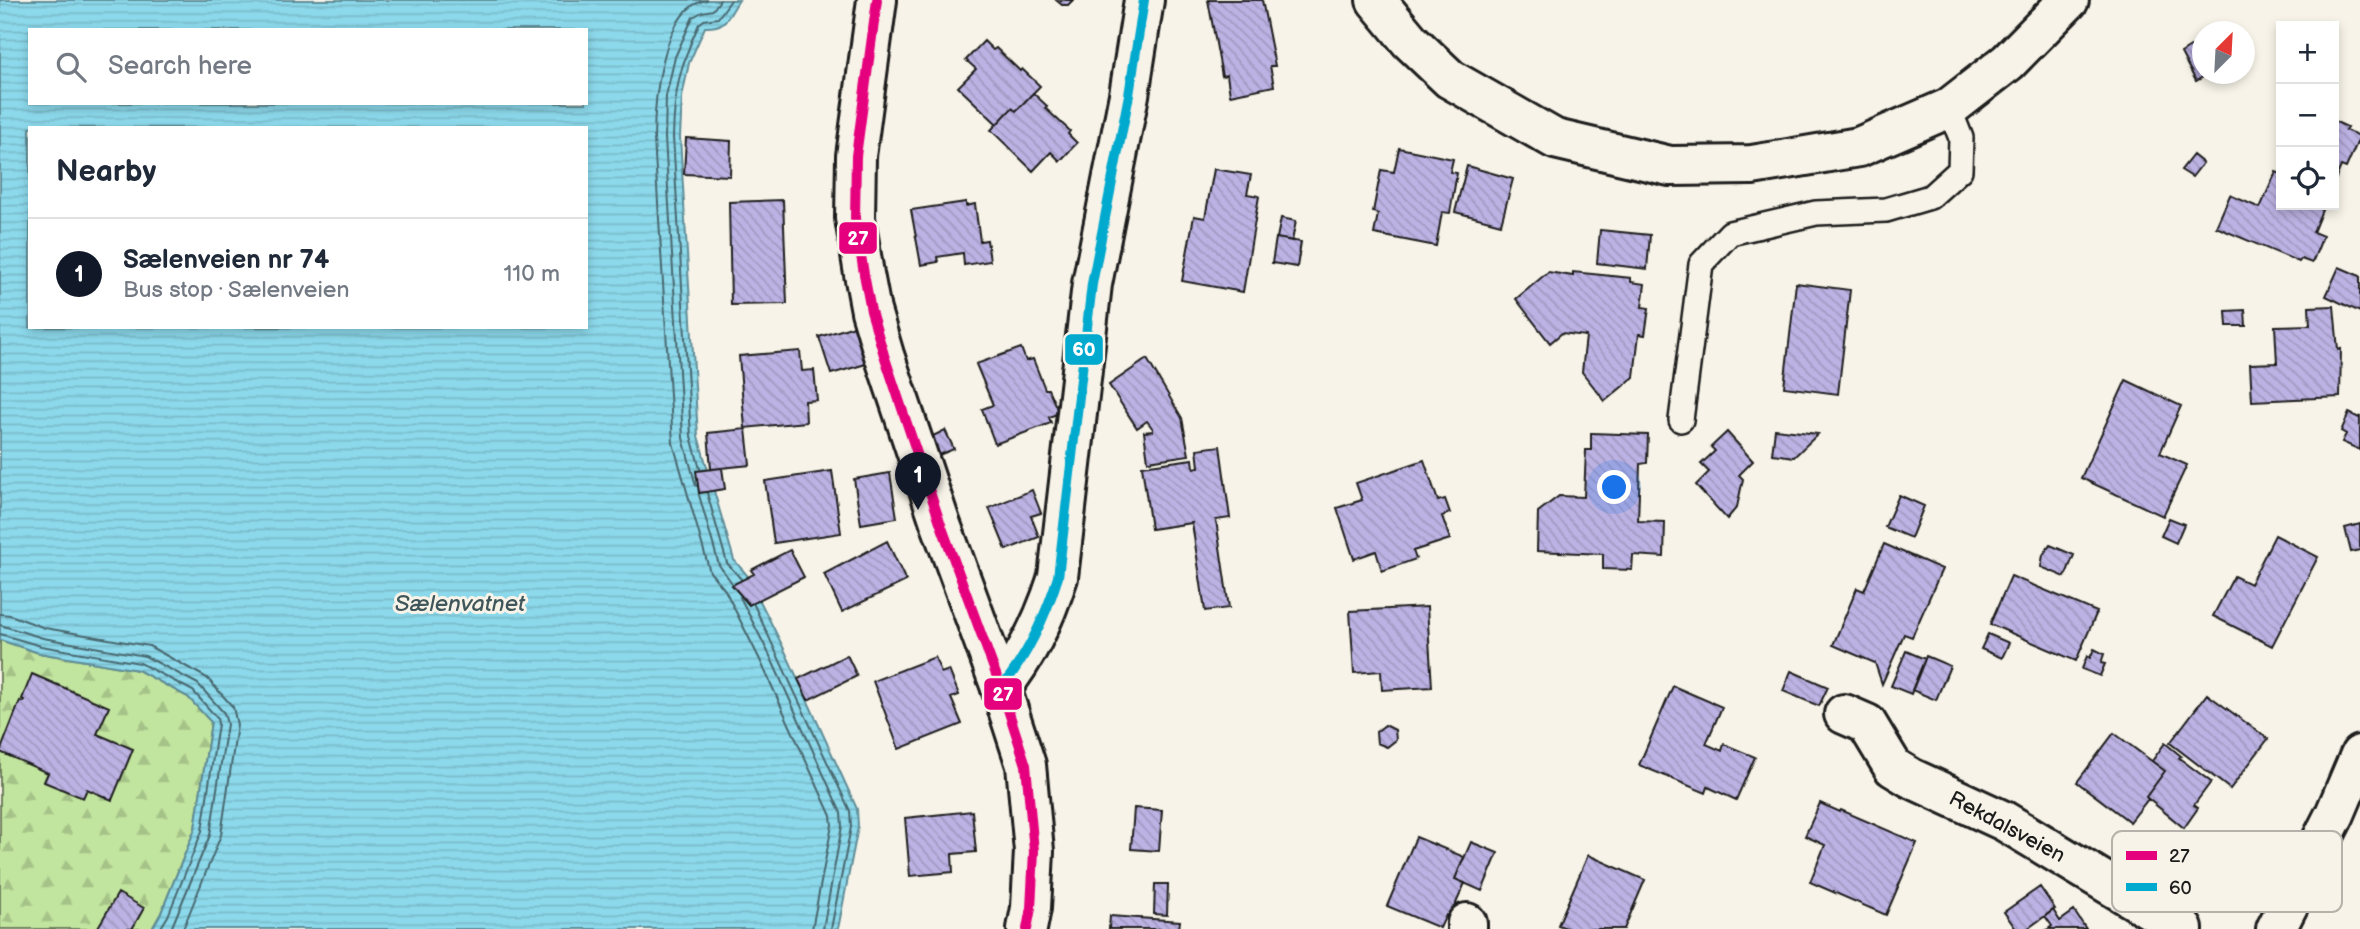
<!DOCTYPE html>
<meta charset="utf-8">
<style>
body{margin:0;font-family:"Balsamiq Sans",sans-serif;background:#f2f2f3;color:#1f2937}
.controls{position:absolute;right:21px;top:21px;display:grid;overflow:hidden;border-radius:0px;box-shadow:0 4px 10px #0003}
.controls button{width:63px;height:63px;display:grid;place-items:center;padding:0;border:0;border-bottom:2px solid #e0e1e3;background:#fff;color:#1f2937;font:35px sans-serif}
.compass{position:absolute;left:2192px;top:21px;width:63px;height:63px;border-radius:50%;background:#fff;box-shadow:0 4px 10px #0003;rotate:24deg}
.you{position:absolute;left:1615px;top:488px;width:24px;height:24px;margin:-18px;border:5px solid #fff;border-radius:50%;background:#1a73e8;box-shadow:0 0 0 10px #1a73e833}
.badge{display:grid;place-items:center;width:46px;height:46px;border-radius:50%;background:#111827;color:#fff;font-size:23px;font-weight:700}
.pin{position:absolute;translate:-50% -58px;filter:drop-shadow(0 2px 4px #0008)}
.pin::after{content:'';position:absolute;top:37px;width:24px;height:21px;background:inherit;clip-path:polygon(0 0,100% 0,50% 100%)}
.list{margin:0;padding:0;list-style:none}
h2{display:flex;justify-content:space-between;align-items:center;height:91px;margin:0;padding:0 28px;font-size:30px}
h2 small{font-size:23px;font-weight:400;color:#747a83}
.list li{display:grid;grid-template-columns:46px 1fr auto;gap:21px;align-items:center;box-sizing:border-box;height:112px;padding:0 28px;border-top:2px solid #e0e1e3}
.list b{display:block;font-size:26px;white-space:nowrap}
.list p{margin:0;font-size:23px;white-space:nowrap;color:#747a83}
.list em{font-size:23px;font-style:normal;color:#747a83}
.icon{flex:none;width:38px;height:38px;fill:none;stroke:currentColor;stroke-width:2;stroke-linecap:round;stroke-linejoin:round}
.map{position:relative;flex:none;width:2360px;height:929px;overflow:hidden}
.search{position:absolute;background:#fff;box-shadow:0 4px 10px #0003;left:28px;top:28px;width:560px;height:77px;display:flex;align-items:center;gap:18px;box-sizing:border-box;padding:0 24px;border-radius:0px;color:#747a83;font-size:26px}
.panel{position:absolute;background:#fff;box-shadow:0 4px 10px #0003;left:28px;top:126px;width:560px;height:203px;border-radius:0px}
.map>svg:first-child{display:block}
.forest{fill:url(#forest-firs);stroke:#6e805d;stroke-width:2}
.water{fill:url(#water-rules);stroke:#5f8d98;stroke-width:2;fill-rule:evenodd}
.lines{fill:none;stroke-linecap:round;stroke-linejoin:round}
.shore{stroke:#49686f;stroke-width:2}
.building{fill:url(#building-back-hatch);stroke:#1c1c1c;stroke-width:2}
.lane-casing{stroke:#1c1c1c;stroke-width:28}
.street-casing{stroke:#1c1c1c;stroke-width:44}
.secondary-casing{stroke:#1c1c1c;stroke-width:44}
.lane{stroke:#f7f3e8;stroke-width:23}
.street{stroke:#f7f3e8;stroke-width:38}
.secondary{stroke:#f7f3e8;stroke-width:38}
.bus-1-casing{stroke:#f7f3e8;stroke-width:16}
.bus-2-casing{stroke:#f7f3e8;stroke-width:16}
.bus-1{stroke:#e5007d;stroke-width:10}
.bus-2{stroke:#00a9ce;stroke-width:10}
.labels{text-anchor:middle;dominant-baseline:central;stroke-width:6;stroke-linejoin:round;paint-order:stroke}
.street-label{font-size:21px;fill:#1c1c1c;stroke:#f7f3e8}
.water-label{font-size:23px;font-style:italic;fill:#3e555a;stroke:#f7f3e8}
.key{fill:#f7f3e8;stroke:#b5b2ab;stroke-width:2}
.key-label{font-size:19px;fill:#1c1c1c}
.line-badge{stroke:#f7f3e8;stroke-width:2.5}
.badge-label{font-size:19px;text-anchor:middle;font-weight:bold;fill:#fff}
</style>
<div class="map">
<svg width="2360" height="929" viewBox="0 0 2360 929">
<defs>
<pattern id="forest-firs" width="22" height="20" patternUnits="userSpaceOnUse" patternTransform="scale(1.75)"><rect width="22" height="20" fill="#c1e49e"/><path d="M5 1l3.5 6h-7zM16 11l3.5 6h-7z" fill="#a5c388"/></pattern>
<pattern id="water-rules" width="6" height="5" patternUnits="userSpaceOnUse" patternTransform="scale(1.75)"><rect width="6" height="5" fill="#8cd9eb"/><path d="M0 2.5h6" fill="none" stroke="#78bac9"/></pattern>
<pattern id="building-back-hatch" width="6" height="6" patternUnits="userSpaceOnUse" patternTransform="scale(1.75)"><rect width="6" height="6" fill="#bcb2e3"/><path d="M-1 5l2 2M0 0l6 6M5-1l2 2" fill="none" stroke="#a198c2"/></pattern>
</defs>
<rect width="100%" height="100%" fill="#f7f3e8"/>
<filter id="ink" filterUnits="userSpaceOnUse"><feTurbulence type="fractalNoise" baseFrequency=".0143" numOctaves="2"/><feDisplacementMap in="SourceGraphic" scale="14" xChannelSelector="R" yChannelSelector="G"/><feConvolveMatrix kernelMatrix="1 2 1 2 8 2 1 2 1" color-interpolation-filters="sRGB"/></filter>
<g filter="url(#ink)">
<path class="forest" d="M0 640 39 653 138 670 188 697 211 722 195 829 161 913 152 929H0Z"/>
<path class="water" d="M0 0H739C728 16 727 28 705 27L689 63 682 97 680 137 698 436 734 560 747 575 784 649 857 809 858 827 838 929H152L161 913 195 829 211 722 188 697 138 670 39 653 0 640ZM30 30H586V103H30ZM30 128H586V327H30Z"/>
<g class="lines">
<path class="shore" d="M707 0C662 6 654 103 654 139L673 443 710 572 725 590 760 660 831 816 832 825 812 929
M700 469 691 436 673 137C674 91 680 65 699 24L704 20 718 18 731 0
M696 486 683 438 665 138 666 96 675 57 693 17 702 12 713 10 720 0
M707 493 727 563 741 579
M699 495 719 565 732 583
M740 597 770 656 841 813 842 826 823 929
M754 605 850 811 851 827 831 929
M0 614 10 615 45 628 149 646 207 678 233 707 237 725 221 835 183 929
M0 625 43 638 145 656 198 684 224 713 227 724 210 835 171 929
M0 634 41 646 140 663 193 691 217 718 218 724 202 831 168 916 160 929"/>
</g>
<path class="building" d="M1056 0H1073L1068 5H1062Z
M1208 0H1262L1275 66H1270L1274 86 1230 95 1227 75 1222 76Z
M984 41 993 50 996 48 1020 71 1022 69 1040 86 1016 111 1012 108 997 124 958 87 976 69 966 60Z
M2200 41 2202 44V74H2208L2196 81 2181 53Z
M1033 93 1047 106 1045 108 1070 131 1068 134 1077 143 1060 161 1051 152 1033 171 991 130 1012 108 1016 111Z
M2334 121 2347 127 2345 130 2360 136 2346 168 2341 166 2334 183Z
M686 138 731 141 730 176 684 174Z
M1399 148 1453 159 1450 172 1457 173 1450 213 1442 212 1436 246 1374 234 1378 214 1373 212 1381 170 1394 172Z
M2193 155 2203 163 2192 177 2181 170Z
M1467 166 1513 179 1501 224 1455 212Z
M1214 169 1251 175 1247 194 1259 196 1243 292 1182 281 1194 216 1205 218Z
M2276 172 2281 174V205H2324L2313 232 2323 236 2312 263 2301 259 2299 262 2216 227 2230 195 2260 208Z
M783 200 787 304 731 305 729 202Z
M966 202V206L975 204 980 241 987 240 990 261 964 265 963 253 937 257 938 262 921 265 911 210Z
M1281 218 1296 221 1292 241 1277 238Z
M1600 230 1650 235 1647 269 1597 263Z
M1276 238 1301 242 1297 267 1272 263Z
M2339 267 2360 276V312L2326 296Z
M1548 272 1573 276V272L1631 278V282L1645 284 1642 307 1649 308 1645 335 1639 334 1634 377 1605 401 1582 372 1586 336 1562 333 1550 343 1516 299Z
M1796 283 1850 290 1838 394 1784 387Z
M2334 306 2338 350 2341 349 2340 397 2252 401 2250 364 2277 363 2275 326 2310 325 2309 307Z
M2245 310 2246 326H2227L2226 311Z
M854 326 866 364 831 374 819 337Z
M1021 348 1026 361 1033 359 1045 389H1048L1059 413 1049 417 1051 423 995 444 982 409 993 405 976 364Z
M800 351 802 371 814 370 817 400 805 401 806 422 745 428 739 356Z
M1147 359 1182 418 1189 455 1148 461 1144 432 1153 431V429L1147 421 1137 428 1109 385Z
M2126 380 2181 406 2160 453 2187 465 2163 516 2081 478Z
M2349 413 2359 418 2360 416V450L2342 442 2346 434 2341 431Z
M746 429 750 465 711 469 708 433Z
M1775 429 1818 434 1794 457 1772 454Z
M945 430 954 449 939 455 931 437Z
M1727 432 1753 461 1739 475 1743 479 1737 507 1727 519 1696 485 1709 472 1701 464 1715 451 1711 447Z
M1591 433 1648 435 1647 463 1640 464 1638 521 1665 522 1664 557 1633 555 1632 570 1603 569V554L1537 551 1538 512 1559 496 1584 497 1586 450H1591Z
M1220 446 1230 518 1216 520 1229 608 1205 611 1192 523 1151 529 1142 466 1193 459 1194 468 1199 467 1197 449Z
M1424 460 1438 501 1445 499 1450 513 1442 516 1450 539 1413 551 1416 559 1382 571 1376 551 1354 559 1337 508 1362 500 1356 483Z
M722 468 725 489 699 493 696 471Z
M832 471 841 533 774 543 765 481Z
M890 473 897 518 861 524 854 479Z
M1032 490 1041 513 1031 516 1039 537 1006 550 989 508Z
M1899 495 1924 506 1911 538 1885 527Z
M2169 518 2184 524 2176 543 2161 536Z
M2360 524V550L2351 552 2345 528Z
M2275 535 2318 557 2272 646 2213 616 2234 576 2250 584Z
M887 541 906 581 842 612 824 574Z
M1884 544 1942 569 1912 637 1904 634 1882 684 1875 663 1833 645 1857 588 1864 591Z
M2050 545 2074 555 2065 577 2041 567 2043 555Z
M790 550 804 577 749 605 732 585 754 574 751 570Z
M2011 576 2097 612 2076 661 1990 624Z
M1427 607 1432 687 1382 690 1381 671 1354 673 1350 611Z
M1988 634 2009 643 2002 658 1981 649Z
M2094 649 2104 654 2101 663 2105 664 2100 676 2082 669 2087 656 2090 658Z
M1906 651 1925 659 1911 694 1891 686Z
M847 655 857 676 808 700 798 679Z
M1926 656 1950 666 1936 700 1912 690Z
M935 657 941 673 949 670 959 695 951 698 962 724 899 749 873 681Z
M1791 671 1828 687 1819 706 1783 691Z
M32 674 109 707 97 734 133 749 112 800 87 789 83 798 44 782 48 773 0 752 20 701 23 702 24 700 22 699Z
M1673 686 1722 707 1706 744 1722 751 1724 744 1755 757 1736 800 1708 787 1706 793 1639 765Z
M2207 694 2268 739 2230 789 2170 743Z
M1385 725 1395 730 1396 740 1387 747 1377 743 1376 732Z
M2114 733 2165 771 2146 797 2148 799 2130 822 2077 782Z
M2165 743 2181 756 2179 758 2211 782 2194 805 2198 808 2184 828 2146 797 2165 771 2152 761Z
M1820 803 1840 812 1841 810 1917 843 1886 915 1810 882 1825 845 1805 836Z
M1134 808 1162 810 1159 851 1131 849Z
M972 811 976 852 952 854 953 872 910 876 905 818Z
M1416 837 1464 857 1455 879 1465 883 1450 917 1446 915 1440 928 1387 906Z
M1471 842 1498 853 1482 891 1455 879Z
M1588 855 1645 880 1624 929H1569L1558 925Z
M1155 884H1168L1167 915 1154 914Z
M2040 887 2055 909 2027 929H2016L2004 912Z
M118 893 144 908 132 929H97Z
M2053 910 2060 921 2074 911 2086 929H2048L2052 926 2045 916Z
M1110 916 1180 921 1179 929H1109Z"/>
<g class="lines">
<g class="lane-casing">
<path id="lane" d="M1681 420 1701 264 1730 233 1816 213 1886 210 1930 197 1960 170 1961 138 1949 108"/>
</g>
<g class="street-casing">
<path id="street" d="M1376 0 1410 41 1450 79 1555 139 1670 166 1752 165 1859 147 1949 108 2008 62 2069 0
M1001 688C1028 655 1045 618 1058 577L1092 284 1129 95 1144 0
M1844 714 1867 724 1893 767 1911 778 2004 821 2183 929
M1467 923V929
M2276 929 2335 814 2360 755"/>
</g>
<g class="secondary-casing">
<path id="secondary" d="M877 0 856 156 855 218 864 274 871 311 884 355 940 522 1001 688 1026 765 1034 851 1031 908 1027 929"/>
</g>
<use href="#lane" class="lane"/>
<use href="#street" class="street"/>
<use href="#secondary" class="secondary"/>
<g class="bus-1-casing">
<path id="bus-1" d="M877 0 856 156 855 218 864 274 871 311 884 355 940 522 1001 688 1026 765 1034 851 1031 908 1027 929"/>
</g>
<g class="bus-2-casing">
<path id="bus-2" d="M1001 688C1028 655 1045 618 1058 577L1092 284 1129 95 1144 0"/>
</g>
<use href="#bus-1" class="bus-1"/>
<use href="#bus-2" class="bus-2"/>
</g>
</g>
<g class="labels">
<g class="street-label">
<text transform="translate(2007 827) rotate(28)">Rekdalsveien</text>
</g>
<g class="water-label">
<text x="460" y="604">Sælenvatnet</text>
</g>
</g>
<rect x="2112" y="831" width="230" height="81" rx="10" class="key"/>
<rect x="2126" y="851" width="31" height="9" fill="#e5007d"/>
<rect x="2126" y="883" width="31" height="8" fill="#00a9ce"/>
<g class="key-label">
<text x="2169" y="862">27</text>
<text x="2169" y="894">60</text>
</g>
<g class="line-badge">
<rect x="838" y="221" width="40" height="34" rx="7" fill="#e5007d"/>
<rect x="1064" y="333" width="40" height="33" rx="7" fill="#00a9ce"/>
<rect x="983" y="677" width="40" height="34" rx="7" fill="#e5007d"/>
</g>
<g class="badge-label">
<text x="858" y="245">27</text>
<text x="1084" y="356">60</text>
<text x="1003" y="701">27</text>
</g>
</svg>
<div class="controls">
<button>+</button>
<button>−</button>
<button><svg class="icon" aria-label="locate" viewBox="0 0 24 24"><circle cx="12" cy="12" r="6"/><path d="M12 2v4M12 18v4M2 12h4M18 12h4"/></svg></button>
</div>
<svg class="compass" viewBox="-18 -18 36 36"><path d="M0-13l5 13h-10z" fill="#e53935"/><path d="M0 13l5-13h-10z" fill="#747a83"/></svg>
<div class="you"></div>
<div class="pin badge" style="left:918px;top:510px">1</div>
<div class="search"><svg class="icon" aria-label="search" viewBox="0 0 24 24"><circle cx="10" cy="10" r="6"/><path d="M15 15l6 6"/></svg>Search here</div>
<section class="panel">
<h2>Nearby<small></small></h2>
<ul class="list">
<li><span class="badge">1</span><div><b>Sælenveien nr 74</b><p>Bus stop · Sælenveien</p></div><em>110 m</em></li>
</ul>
</section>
</div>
